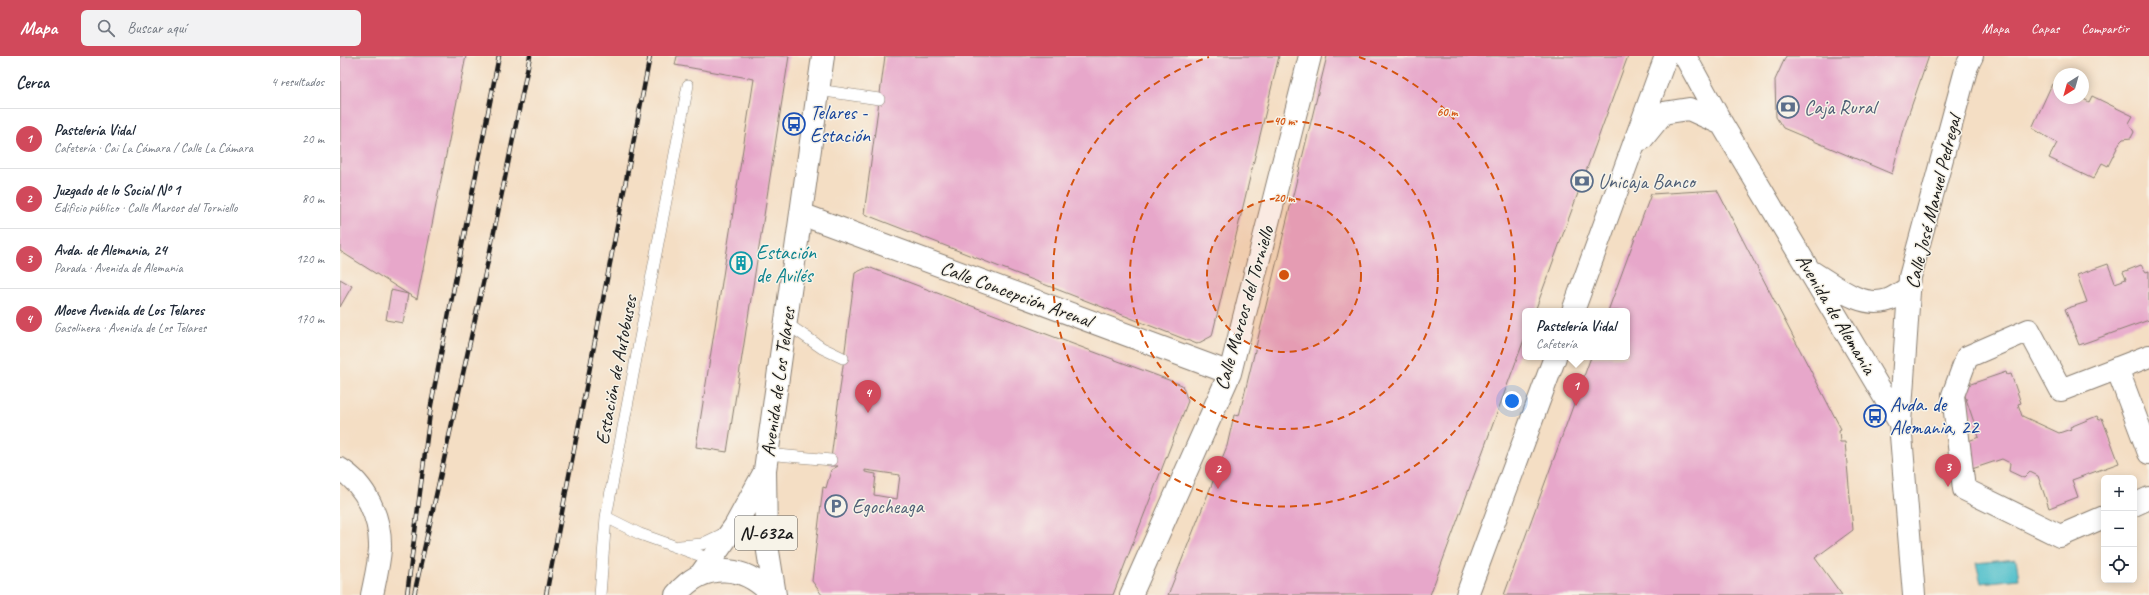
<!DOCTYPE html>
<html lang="es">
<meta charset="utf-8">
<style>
body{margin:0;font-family:Caveat,sans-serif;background:#f2f2f3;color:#1f2937}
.controls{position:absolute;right:12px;bottom:12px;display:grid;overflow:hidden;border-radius:6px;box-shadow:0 2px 10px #0003}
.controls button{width:36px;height:36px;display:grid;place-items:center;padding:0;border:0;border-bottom:1px solid #e0e1e3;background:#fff;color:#1f2937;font:20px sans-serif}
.compass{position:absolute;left:1713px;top:12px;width:36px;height:36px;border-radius:50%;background:#fff;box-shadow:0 2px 10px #0003;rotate:217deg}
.you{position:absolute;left:1172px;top:345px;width:14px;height:14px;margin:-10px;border:3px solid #fff;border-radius:50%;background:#1a73e8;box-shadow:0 0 0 6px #1a73e833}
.badge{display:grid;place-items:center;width:26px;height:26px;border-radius:50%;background:#d1495b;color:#fff;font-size:13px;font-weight:700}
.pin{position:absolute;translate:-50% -33px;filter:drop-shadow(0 1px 2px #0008)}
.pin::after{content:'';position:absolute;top:21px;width:14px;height:12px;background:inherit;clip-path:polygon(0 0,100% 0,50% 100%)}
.popup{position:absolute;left:1182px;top:252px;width:108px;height:52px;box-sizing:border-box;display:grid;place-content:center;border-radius:6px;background:#fff;filter:drop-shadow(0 1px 3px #0005);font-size:13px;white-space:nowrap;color:#747a83}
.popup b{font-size:15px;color:#1f2937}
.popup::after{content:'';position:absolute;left:50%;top:100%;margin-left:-8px;border:8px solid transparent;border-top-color:#fff}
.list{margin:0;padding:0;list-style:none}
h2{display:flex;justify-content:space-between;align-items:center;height:52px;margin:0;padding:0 16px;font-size:17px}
h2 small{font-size:13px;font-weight:400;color:#747a83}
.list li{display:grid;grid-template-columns:26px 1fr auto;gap:12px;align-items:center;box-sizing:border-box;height:60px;padding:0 16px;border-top:1px solid #e0e1e3}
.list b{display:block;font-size:15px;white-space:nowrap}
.list p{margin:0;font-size:13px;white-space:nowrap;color:#747a83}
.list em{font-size:13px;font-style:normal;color:#747a83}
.icon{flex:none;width:22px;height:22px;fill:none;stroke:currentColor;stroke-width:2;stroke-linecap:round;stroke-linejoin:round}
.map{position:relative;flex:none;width:1809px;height:539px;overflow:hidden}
header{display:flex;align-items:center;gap:24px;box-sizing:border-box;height:56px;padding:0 20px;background:#d1495b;color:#fff}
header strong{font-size:19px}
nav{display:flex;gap:22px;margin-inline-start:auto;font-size:14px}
.search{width:280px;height:36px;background:#f2f2f3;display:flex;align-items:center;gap:10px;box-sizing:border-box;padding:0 14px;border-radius:6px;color:#747a83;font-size:15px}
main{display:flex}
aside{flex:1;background:#fff}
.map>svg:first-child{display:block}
.water{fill:#54c1cc;stroke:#386e74}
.building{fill:#e7a7ca;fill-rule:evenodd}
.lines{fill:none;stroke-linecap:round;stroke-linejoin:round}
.service-casing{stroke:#887d70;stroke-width:12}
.minor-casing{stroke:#887d70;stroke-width:24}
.primary-casing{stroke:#887d70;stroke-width:24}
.service{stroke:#fff;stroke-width:11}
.minor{stroke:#fff;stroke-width:22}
.primary{stroke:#fff;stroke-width:22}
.rail-casing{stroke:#1c1c1c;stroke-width:4.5}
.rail{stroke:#f7f3e8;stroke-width:3;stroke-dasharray:9;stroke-linecap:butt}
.ring{fill:none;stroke:#d4530e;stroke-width:2;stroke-dasharray:7 5}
.labels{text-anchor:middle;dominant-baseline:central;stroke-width:3;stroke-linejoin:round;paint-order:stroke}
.shield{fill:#f7f3e8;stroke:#5e5c59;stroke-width:1}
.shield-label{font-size:19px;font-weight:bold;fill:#1c1c1c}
.service-label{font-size:20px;fill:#4e5e75;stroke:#f7f3e8;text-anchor:start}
.transit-label{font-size:20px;fill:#164399;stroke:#f7f3e8;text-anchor:start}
.street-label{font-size:20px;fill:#1c1c1c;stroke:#f7f3e8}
.culture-label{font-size:20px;fill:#0d838f;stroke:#f7f3e8;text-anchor:start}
.centre{fill:#d4530e;stroke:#f7f3e8;stroke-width:2}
.ring-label{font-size:12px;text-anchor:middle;font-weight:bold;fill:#d4530e;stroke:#f7f3e8;stroke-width:3;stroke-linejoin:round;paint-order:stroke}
</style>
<header>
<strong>Mapa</strong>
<div class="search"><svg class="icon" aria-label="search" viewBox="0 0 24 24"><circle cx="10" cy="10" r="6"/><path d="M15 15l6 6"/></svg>Buscar aquí</div>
<nav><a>Mapa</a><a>Capas</a><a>Compartir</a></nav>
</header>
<main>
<aside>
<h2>Cerca<small>4 resultados</small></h2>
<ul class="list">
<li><span class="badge">1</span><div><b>Pastelería Vidal</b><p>Cafetería · Cai La Cámara / Calle La Cámara</p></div><em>20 m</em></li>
<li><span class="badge">2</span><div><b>Juzgado de lo Social Nº 1</b><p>Edificio público · Calle Marcos del Torniello</p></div><em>80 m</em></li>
<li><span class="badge">3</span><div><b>Avda. de Alemania, 24</b><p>Parada · Avenida de Alemania</p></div><em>120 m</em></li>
<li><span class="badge">4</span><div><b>Moeve Avenida de Los Telares</b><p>Gasolinera · Avenida de Los Telares</p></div><em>170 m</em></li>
</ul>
</aside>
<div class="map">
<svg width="1809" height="539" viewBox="0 0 1809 539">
<rect width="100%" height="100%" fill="#f7f3e8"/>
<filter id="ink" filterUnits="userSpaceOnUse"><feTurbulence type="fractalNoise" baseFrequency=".025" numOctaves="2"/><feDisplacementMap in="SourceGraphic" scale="8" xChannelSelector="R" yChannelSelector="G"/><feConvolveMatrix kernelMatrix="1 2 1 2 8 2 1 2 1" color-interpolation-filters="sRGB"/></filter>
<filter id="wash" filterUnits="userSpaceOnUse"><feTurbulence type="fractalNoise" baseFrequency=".012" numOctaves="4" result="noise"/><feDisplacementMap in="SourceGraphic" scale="16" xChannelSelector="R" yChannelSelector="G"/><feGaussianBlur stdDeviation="0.9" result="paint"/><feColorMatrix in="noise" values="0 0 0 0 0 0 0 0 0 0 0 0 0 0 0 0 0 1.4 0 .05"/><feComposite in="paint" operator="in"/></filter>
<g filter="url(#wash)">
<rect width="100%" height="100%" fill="#f4dec4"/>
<path class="water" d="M1676 503 1679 523 1641 527 1636 507Z"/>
<g id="blocks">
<path class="building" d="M0 0H126L77 243 68 238 63 267 46 264 51 234 68 238 0 195Z
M337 0H449L387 396 356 391 414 23 335 9Z
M545 0H939L872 280 857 288 524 158Z
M987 0H1288L1195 255H1185V281L1090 539H828L887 390 894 359 899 360Z
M1446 0H1589L1562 77 1552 118 1443 72 1436 61 1435 24Z
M1712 28 1719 31V42H1742L1749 46 1752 40 1793 60 1789 67 1794 76 1791 82 1783 83 1780 86 1768 110 1762 107 1753 123 1709 102 1717 87 1692 72Z
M1377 134 1501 373 1499 374 1500 386H1505L1513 474 1475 502 1502 539H1164L1251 301H1287V255H1268L1311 138Z
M1768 208 1775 227 1786 223 1783 216 1801 209 1806 216 1809 215V264L1739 289 1725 253 1747 246 1737 219Z
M528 211 842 329 848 345 773 539H482L472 525 483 431 486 432 491 414 498 410H490L515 217ZM525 414 560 419 557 443 534 439 536 418 525 416Z
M0 223 12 230 0 251Z
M1666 316 1667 319 1671 318 1681 347 1678 348 1682 360 1719 377 1731 373 1730 371 1757 360 1759 364 1762 362 1779 407 1732 424 1738 441 1709 452 1698 420 1690 416 1684 422 1669 415 1670 407 1662 403 1632 413 1623 387 1639 381 1622 331Z"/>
</g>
</g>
<g filter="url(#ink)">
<use href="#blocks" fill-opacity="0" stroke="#887d70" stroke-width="1"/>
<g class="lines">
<g class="service-casing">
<path id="service" d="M478 34 539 43
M446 267 482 292 503 302
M427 398 491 404
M266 461 300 478 373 504
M340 490 362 488 385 477
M260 539 266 461 348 29"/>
</g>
<g class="minor-casing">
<path id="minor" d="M1345 0 1382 68 1560 367 1574 539
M1302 83 1323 57 1349 53 1382 68
M461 158 890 317
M1472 216C1494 229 1521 253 1548 244 1556 241 1563 235 1570 231
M1233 255 1326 0
M1777 312 1809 397
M1560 367 1570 221 1627 10 1632 0
M0 413C26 429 41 462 40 493 39 508 35 524 32 539
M1794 449 1809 442
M1764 461 1720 480 1624 433 1613 339 1627 301 1689 274 1721 334 1809 300
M791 539 890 317 970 0
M1127 539 1215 301"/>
</g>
<g class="primary-casing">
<path id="primary" d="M361 518 395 470 424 417
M336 539C364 505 404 508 432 539
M435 539 426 483 425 414 483 0"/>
</g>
<use href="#service" class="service"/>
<use href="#minor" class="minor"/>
<use href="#primary" class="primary"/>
<g class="rail-casing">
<path id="rail" d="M67 539 91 349 159 0
M74 539 149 200 190 0
M206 539 310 0"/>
</g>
<use href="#rail" class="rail"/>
</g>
</g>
<circle cx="944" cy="219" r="77" fill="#d4530e" fill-opacity=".12"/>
<g class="ring">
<circle cx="944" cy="219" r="77"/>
<circle cx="944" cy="219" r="154"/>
<path d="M1019 1A231 231 0 1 1 869 1"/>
</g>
<defs>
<g id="bank-ring" transform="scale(1.15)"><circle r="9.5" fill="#f7f3e8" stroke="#5c6f8a" stroke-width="1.5"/><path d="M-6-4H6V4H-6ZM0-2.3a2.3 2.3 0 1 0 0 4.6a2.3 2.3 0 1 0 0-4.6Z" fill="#5c6f8a"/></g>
<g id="bus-ring" transform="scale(1.15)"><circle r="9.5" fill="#f7f3e8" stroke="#1a4fb4" stroke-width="1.5"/><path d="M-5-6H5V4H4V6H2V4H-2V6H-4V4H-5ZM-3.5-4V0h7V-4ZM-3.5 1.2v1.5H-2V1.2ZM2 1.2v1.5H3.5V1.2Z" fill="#1a4fb4"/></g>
<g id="building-ring" transform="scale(1.15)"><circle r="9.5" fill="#f7f3e8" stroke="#0f9aa8" stroke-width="1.5"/><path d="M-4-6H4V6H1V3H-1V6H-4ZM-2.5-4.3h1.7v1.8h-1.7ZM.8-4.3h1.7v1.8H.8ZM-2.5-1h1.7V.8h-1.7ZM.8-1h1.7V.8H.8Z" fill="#0f9aa8"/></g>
<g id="parking-ring" transform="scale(1.15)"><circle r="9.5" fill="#f7f3e8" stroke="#5c6f8a" stroke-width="1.5"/><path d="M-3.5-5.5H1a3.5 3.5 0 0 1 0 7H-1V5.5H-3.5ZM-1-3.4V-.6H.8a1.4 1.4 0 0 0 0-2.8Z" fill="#5c6f8a"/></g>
</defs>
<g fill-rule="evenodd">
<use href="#bank-ring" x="1448" y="51"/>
<use href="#bus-ring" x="454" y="68"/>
<use href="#bank-ring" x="1242" y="125"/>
<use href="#building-ring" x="401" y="207"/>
<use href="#bus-ring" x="1535" y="360"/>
<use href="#parking-ring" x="496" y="450"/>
</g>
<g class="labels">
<rect class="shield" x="395" y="460" width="62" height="34" rx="3"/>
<g class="shield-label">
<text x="426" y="477">N-632a</text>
</g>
<g class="service-label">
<text x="1464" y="51">Caja Rural</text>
<text x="1258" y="125">Unicaja Banco</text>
<text x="512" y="450">Egocheaga</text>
</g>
<g class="transit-label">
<text x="470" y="56">Telares -<tspan x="470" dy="23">Estación</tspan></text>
<text x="1550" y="348">Avda. de<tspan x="1550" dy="23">Alemania, 22</tspan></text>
</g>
<g class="street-label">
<text transform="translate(1593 146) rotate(-76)">Calle José Manuel Pedregal</text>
<text transform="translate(676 238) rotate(20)">Calle Concepción Arenal</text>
<text transform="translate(904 252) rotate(-74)">Calle Marcos del Torniello</text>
<text transform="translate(1496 258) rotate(59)">Avenida de Alemania</text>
<text transform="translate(276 314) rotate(-79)">Estación de Autobuses</text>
<text transform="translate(438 326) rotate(-82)">Avenida de Los Telares</text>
</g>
<g class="culture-label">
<text x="416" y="196">Estación<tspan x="416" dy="23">de Avilés</tspan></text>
</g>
</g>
<circle cx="944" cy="219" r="6" class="centre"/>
<g class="ring-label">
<text x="1107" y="60">60 m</text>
<text x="944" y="69">40 m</text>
<text x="944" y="146">20 m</text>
</g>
</svg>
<div class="controls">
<button>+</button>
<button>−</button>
<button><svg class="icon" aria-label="locate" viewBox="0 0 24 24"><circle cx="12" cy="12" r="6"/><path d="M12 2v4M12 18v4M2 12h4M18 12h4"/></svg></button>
</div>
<svg class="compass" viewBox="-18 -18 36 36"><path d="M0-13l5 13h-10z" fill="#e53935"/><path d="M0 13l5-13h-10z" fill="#747a83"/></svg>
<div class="you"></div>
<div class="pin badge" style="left:1236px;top:350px">1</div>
<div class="popup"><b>Pastelería Vidal</b>Cafetería</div>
<div class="pin badge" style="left:878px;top:433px">2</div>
<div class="pin badge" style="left:1608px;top:431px">3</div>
<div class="pin badge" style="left:528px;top:357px">4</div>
</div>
</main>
